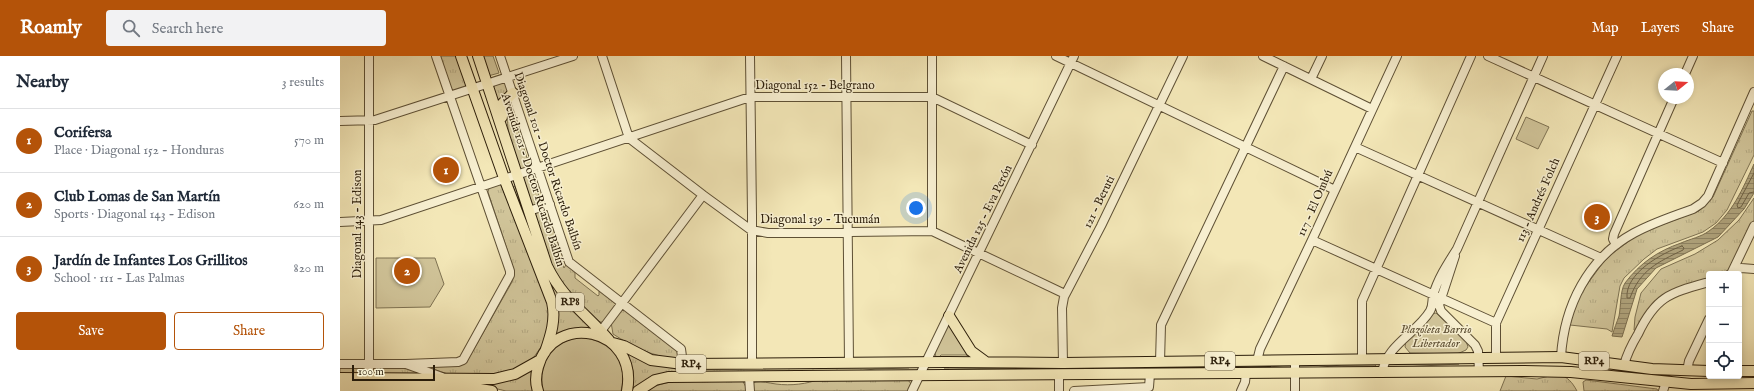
<!DOCTYPE html>
<meta charset="utf-8">
<style>
body{margin:0;font-family:"IM FELL English",serif;background:#f2f2f3;color:#1f2937}
.controls{position:absolute;right:12px;bottom:12px;display:grid;overflow:hidden;border-radius:4px;box-shadow:0 2px 6px #0003}
.controls button{width:36px;height:36px;display:grid;place-items:center;padding:0;border:0;border-bottom:1px solid #e0e1e3;background:#fff;color:#1f2937;font:20px sans-serif}
.compass{position:absolute;left:1318px;top:12px;width:36px;height:36px;border-radius:50%;background:#fff;box-shadow:0 2px 6px #0003;rotate:72deg}
.scale{position:absolute;left:12px;bottom:10px;width:83px;box-sizing:border-box;padding-left:4px;border:2px solid #2c1e0a;border-top:0;font-size:11px;line-height:14px;white-space:nowrap;color:#2c1e0a;-webkit-text-stroke:3px #f7efd0;paint-order:stroke}
.you{position:absolute;left:576px;top:152px;width:14px;height:14px;margin:-10px;border:3px solid #fff;border-radius:50%;background:#1a73e8;box-shadow:0 0 0 6px #1a73e833}
.badge{display:grid;place-items:center;width:26px;height:26px;border-radius:50%;background:#b45309;color:#fff;font-size:13px;font-weight:700}
.pin{position:absolute;translate:-50% -50%;border:2px solid #fff;box-shadow:0 1px 4px #0006}
.list{margin:0;padding:0;list-style:none}
h2{display:flex;justify-content:space-between;align-items:center;height:52px;margin:0;padding:0 16px;font-size:17px}
h2 small{font-size:13px;font-weight:400;color:#747a83}
.list li{display:grid;grid-template-columns:26px 1fr auto;gap:12px;align-items:center;box-sizing:border-box;height:64px;padding:0 16px;border-top:1px solid #e0e1e3}
.list b{display:block;font-size:15px;white-space:nowrap}
.list p{margin:0;font-size:13px;white-space:nowrap;color:#747a83}
.list em{font-size:13px;font-style:normal;color:#747a83}
.actions{display:flex;gap:8px;padding:12px 16px}
.actions a{flex:1;padding:9px 0;border:1px solid #b45309;border-radius:4px;text-align:center;font-size:14px;color:#b45309}
.actions .main{background:#b45309;color:#fff}
.icon{flex:none;width:22px;height:22px;fill:none;stroke:currentColor;stroke-width:2;stroke-linecap:round;stroke-linejoin:round}
.map{position:relative;flex:none;width:1414px;height:335px;overflow:hidden}
header{display:flex;align-items:center;gap:24px;box-sizing:border-box;height:56px;padding:0 20px;background:#b45309;color:#fff}
header strong{font-size:19px}
nav{display:flex;gap:22px;margin-inline-start:auto;font-size:14px}
.search{width:280px;height:36px;background:#f2f2f3;display:flex;align-items:center;gap:10px;box-sizing:border-box;padding:0 14px;border-radius:4px;color:#747a83;font-size:15px}
main{display:flex}
aside{flex:1;background:#fff}
.map>svg:first-child{display:block}
.grass{fill:url(#grass-tufts);stroke:#7e7252}
.park{fill:#d1c59a;stroke:#7e7252}
.water{fill:url(#water-rules);stroke:#7b6e4e}
.lines{fill:none;stroke-linecap:round;stroke-linejoin:round}
.shore{stroke:#6e6043;stroke-width:1}
.minor-casing{stroke:#5e5035;stroke-width:10}
.major-casing{stroke:#2c1e0a;stroke-width:12}
.minor{stroke:#f7efd0;stroke-width:8}
.major{stroke:#f3e7b7;stroke-width:10}
.labels{text-anchor:middle;dominant-baseline:central;stroke-width:3;stroke-linejoin:round;paint-order:stroke}
.shield{fill:#f7efd0;stroke:#695d45;stroke-width:1}
.shield-label{font-size:11px;font-weight:bold;fill:#2c1e0a}
.street-label{font-size:12px;fill:#2c1e0a;stroke:#f7efd0}
.park-label{font-size:12px;font-style:italic;fill:#5e5035;stroke:#f7efd0}
</style>
<header>
<strong>Roamly</strong>
<div class="search"><svg class="icon" aria-label="search" viewBox="0 0 24 24"><circle cx="10" cy="10" r="6"/><path d="M15 15l6 6"/></svg>Search here</div>
<nav><a>Map</a><a>Layers</a><a>Share</a></nav>
</header>
<main>
<aside>
<h2>Nearby<small>3 results</small></h2>
<ul class="list">
<li><span class="badge">1</span><div><b>Corifersa</b><p>Place · Diagonal 152 - Honduras</p></div><em>570 m</em></li>
<li><span class="badge">2</span><div><b>Club Lomas de San Martín</b><p>Sports · Diagonal 143 - Edison</p></div><em>620 m</em></li>
<li><span class="badge">3</span><div><b>Jardín de Infantes Los Grillitos</b><p>School · 111 - Las Palmas</p></div><em>820 m</em></li>
</ul>
<div class="actions"><a class="main">Save</a><a>Share</a></div>
</aside>
<div class="map">
<svg width="1414" height="335" viewBox="0 0 1414 335">
<defs>
<pattern id="grass-tufts" width="24" height="20" patternUnits="userSpaceOnUse"><rect width="24" height="20" fill="#d1c59a"/><path d="M3 7l-1-3M5 7V3M7 7l1-3M15 17l-1-3M17 17v-4M19 17l1-3" fill="none" stroke="#b4a983"/></pattern>
<pattern id="water-rules" width="6" height="5" patternUnits="userSpaceOnUse"><rect width="6" height="5" fill="#afa37c"/><path d="M0 2.5h6" fill="none" stroke="#8f8464"/></pattern>
</defs>
<rect width="100%" height="100%" fill="#f3e7b7"/>
<filter id="stains"><feTurbulence type="fractalNoise" baseFrequency=".005" numOctaves="4"/><feColorMatrix values="0 0 0 0 .2 0 0 0 0 .09 0 0 0 0 .02 0 0 0 .5 -.17"/></filter>
<radialGradient id="worn" r=".72"><stop offset=".6" stop-color="#630" stop-opacity="0"/><stop offset="1" stop-color="#630" stop-opacity=".3"/></radialGradient>
<path class="grass" d="M99 0H118L128 30 113 35 111 33Z
M162 27H166L169 34 159 48 153 32 155 29Z
M170 43 175 48 171 52 187 102 192 101V109L191 112 181 113C173 105 161 53 170 43Z
M1412 55H1414V99L1387 154 1376 167 1363 176 1317 193 1304 203 1284 222 1280 230 1272 276 1267 273 1230 269 1234 253 1243 234 1262 208 1273 197 1300 177 1359 155 1373 141Z
M193 118 196 120 200 127 196 131 207 163 210 159 219 187 216 192 224 212 227 207 235 215V222L258 240 259 239V234L275 247 276 250 264 266H260L256 263C245 253 234 244 225 233 202 200 194 159 181 121Z
M162 127 212 258 203 288 194 301 179 312 155 318H108L83 310 126 304 130 300 172 226 174 217 173 211 148 136 149 132Z
M175 130 200 202 255 275 212 284 217 266 200 206 173 131Z
M1414 142V164L1391 212 1384 218H1369V224L1329 236 1296 275 1294 274 1295 261 1301 237 1321 213 1355 198 1378 184 1399 164Z
M283 253 338 296 339 300 336 303C312 300 293 291 273 278L271 266 280 254Z
M283 295 305 306 336 313 567 310 569 312 535 313 518 315 336 317 297 330 292 335C295 320 294 307 283 295Z
M1046 308H1119L1045 312Z
M921 309 947 312 617 314 604 313Z
M1001 309H1035L1036 310 1034 312H974Z
M0 312H23L27 314V316L24 319H0Z
M39 312H68L84 318 39 319 35 317V314Z
M193 313 194 335H166L141 329 39 325H140Z
M1218 318C1228 321 1232 326 1237 335H1160L1166 320 1197 323Z
M480 323 568 324 572 329 569 335H412V329L415 326C423 325 428 327 436 328 451 330 467 328 480 323Z
M402 324 406 331V335H307C325 320 378 324 402 324Z
M1246 324 1317 333 1318 335H1244L1243 326Z"/>
<path class="park" d="M141 0H153L159 17 148 20Z
M1186 61 1209 71 1198 93 1176 83Z
M36 202H95L104 228 90 251 36 252Z
M1096 257 1126 285 1128 291 1126 294 1117 298 1070 297 1065 291 1066 284 1092 258Z
M610 268 630 298 629 300 626 299H601L599 301H596L595 297 608 269Z
M241 281C270 285 289 304 281 335H203C198 305 211 286 241 281Z"/>
<path class="water" d="M1414 108V137L1404 153 1378 181 1316 212 1297 233 1282 281 1272 280C1274 273 1277 266 1279 260 1281 250 1280 235 1285 227 1300 207 1318 195 1341 187 1350 183 1361 181 1369 175 1392 159 1403 132 1414 108Z"/>
<g class="lines">
<path class="shore" d="M1414 117 1397 149 1398 152 1401 151 1409 137 1414 136
M1342 190 1344 192 1343 194C1318 206 1300 214 1290 242H1287C1285 217 1322 197 1342 190Z"/>
<g class="minor-casing">
<path id="minor" d="M29 0V327
M160 0 229 206 341 293 343 308
M262 0 289 82 363 139 411 174 428 177 592 175 725 238
M410 0 412 159V307
M506 0 509 307
M592 0V175
M716 0 995 134
M923 0 1032 53
M1148 0 1383 107
M1345 18 1353 0
M971 23 982 0
M0 65 35 64 233 0
M1015 91 1261 202
M189 155 210 148
M0 166 41 164 410 41H592L692 89
M972 184 1156 267
M1276 189 1273 183 1274 178 1334 42
M1115 200 1099 249 1101 255 1135 289 1138 295 1139 316
M1390 218 1401 212 1414 213
M1391 218 1414 170
M261 275 363 139
M1221 301C1224 250 1248 202 1294 177 1312 167 1333 160 1353 153L1362 147 1368 140 1414 36
M1156 302V267L1277 0
M1022 303V245L1131 0
M917 305 920 293 972 184 1057 0
M820 306 821 269 944 10
M723 307 722 252 724 241 761 170 843 0
M0 308H66L102 321
M66 308 118 306 123 304 170 219V215L96 0
M1284 309C1287 298 1292 288 1298 278 1316 240 1330 237 1369 226
M1347 315 1349 305 1369 263
M1042 317C1046 289 1077 277 1090 255 1093 250 1092 245 1093 240 1097 224 1108 207 1117 193L1203 0
M719 318V335
M409 321 410 335
M572 335 734 0
M734 335 809 331 810 318
M901 335 905 326 906 317
M955 335V304
M1323 335 1326 326"/>
</g>
<g class="major-casing">
<path id="major" d="M121 0 164 122 212 246C216 263 211 279 205 296
M138 0 207 210C223 243 245 257 269 284
M162 61V48L173 37
M609 260 631 295 646 306
M273 287 284 290 311 304 343 308 605 306 723 307 1221 301 1312 313 1369 315
M1399 315H1414
M0 322 154 323 175 318 200 304
M0 331 122 330 152 335
M198 335C195 327 196 318 198 311 213 255 299 271 287 335
M298 335 315 324 328 321 1183 315 1231 316 1351 328 1414 327"/>
</g>
<use href="#minor" class="minor"/>
<use href="#major" class="major"/>
</g>
<g class="labels">
<g class="shield">
<rect x="216" y="237" width="28" height="18" rx="3"/>
<rect x="865" y="296" width="30" height="18" rx="3"/>
<rect x="1239" y="296" width="30" height="18" rx="3"/>
<rect x="336" y="299" width="30" height="18" rx="3"/>
</g>
<g class="shield-label">
<text x="230" y="246">RP8</text>
<text x="880" y="305">RP4</text>
<text x="1254" y="305">RP4</text>
<text x="351" y="308">RP4</text>
</g>
<g class="street-label">
<text x="475" y="29">Diagonal 152 - Belgrano</text>
<text transform="translate(208 105) rotate(71)">Diagonal 101 - Doctor Ricardo Balbín</text>
<text transform="translate(193 124) rotate(72)">Avenida 101 - Doctor Ricardo Balbín</text>
<text transform="translate(1198 144) rotate(-66)">113 - Andrés Folch</text>
<text transform="translate(759 146) rotate(-64)">121 - Beruti</text>
<text transform="translate(975 147) rotate(-66)">117 - El Ombú</text>
<text x="480" y="163">Diagonal 139 - Tucumán</text>
<text transform="translate(643 163) rotate(-64)">Avenida 125 - Eva Perón</text>
<text transform="translate(17 168) rotate(-90)">Diagonal 143 - Edison</text>
</g>
<g class="park-label">
<text x="1096" y="273">Plazoleta Barrio<tspan x="1096" dy="14">Libertador</tspan></text>
</g>
</g>
<rect width="100%" height="100%" filter="url(#stains)"/>
<rect width="100%" height="100%" fill="url(#worn)"/>
</svg>
<div class="controls">
<button>+</button>
<button>−</button>
<button><svg class="icon" aria-label="locate" viewBox="0 0 24 24"><circle cx="12" cy="12" r="6"/><path d="M12 2v4M12 18v4M2 12h4M18 12h4"/></svg></button>
</div>
<svg class="compass" viewBox="-18 -18 36 36"><path d="M0-13l5 13h-10z" fill="#e53935"/><path d="M0 13l5-13h-10z" fill="#747a83"/></svg>
<div class="scale">100 m</div>
<div class="you"></div>
<div class="pin badge" style="left:106px;top:114px">1</div>
<div class="pin badge" style="left:67px;top:215px">2</div>
<div class="pin badge" style="left:1257px;top:161px">3</div>
</div>
</main>
